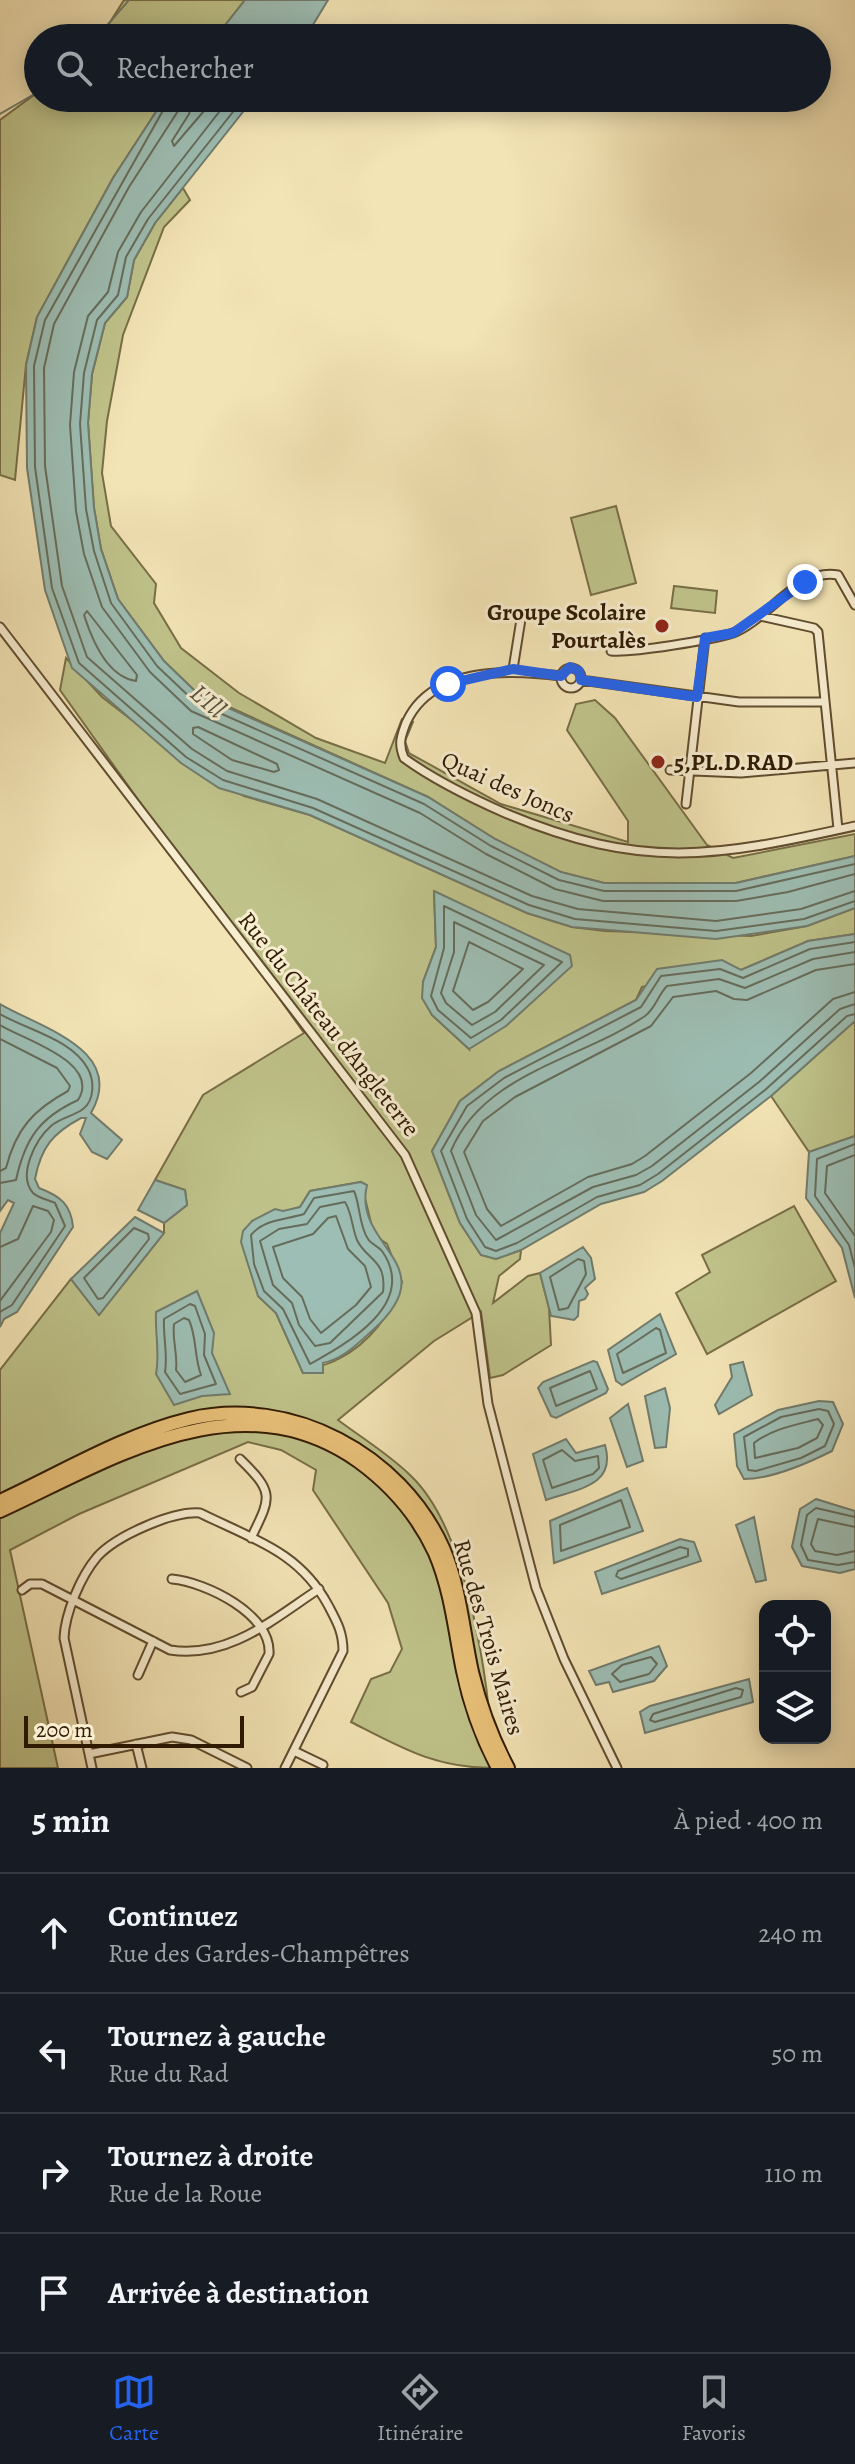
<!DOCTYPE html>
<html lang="fr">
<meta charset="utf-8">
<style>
body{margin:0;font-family:Alegreya,serif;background:#242831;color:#f1f3f6}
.controls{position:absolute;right:24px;bottom:24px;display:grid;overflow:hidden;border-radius:16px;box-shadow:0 4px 20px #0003}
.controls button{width:72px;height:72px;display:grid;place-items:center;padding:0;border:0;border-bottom:2px solid #363941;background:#171b24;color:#f1f3f6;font:40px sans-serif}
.scale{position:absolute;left:24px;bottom:20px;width:220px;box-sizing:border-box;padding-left:8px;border:4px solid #301a02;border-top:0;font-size:22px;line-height:28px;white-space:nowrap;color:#301a02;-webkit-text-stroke:6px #f7edcf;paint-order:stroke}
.stop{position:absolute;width:24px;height:24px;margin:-18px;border:6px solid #2563eb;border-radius:50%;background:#fff}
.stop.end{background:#2563eb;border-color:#fff;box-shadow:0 2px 8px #0008}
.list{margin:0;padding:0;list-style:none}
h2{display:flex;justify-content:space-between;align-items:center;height:104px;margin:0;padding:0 32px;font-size:34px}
h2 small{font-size:26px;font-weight:400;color:#9ea1a6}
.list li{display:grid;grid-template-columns:52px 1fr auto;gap:24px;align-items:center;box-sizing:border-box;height:120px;padding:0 32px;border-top:2px solid #363941}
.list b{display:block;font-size:30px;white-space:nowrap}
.list p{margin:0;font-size:26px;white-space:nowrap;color:#9ea1a6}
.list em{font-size:26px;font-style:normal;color:#9ea1a6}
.icon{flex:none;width:44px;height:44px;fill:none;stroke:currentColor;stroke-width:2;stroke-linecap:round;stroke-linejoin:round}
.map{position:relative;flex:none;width:855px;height:1768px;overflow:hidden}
.search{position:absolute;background:#171b24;box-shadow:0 4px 20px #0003;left:24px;right:24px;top:24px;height:88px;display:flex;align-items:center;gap:20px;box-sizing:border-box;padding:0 28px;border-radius:44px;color:#9ea1a6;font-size:30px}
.sheet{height:584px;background:#171b24}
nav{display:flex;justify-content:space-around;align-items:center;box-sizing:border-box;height:112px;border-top:2px solid #363941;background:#171b24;font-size:22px;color:#9ea1a6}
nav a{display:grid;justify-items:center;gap:4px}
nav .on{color:#2563eb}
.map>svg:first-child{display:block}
.green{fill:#bfc38a;stroke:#786e46;stroke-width:2;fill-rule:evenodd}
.water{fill:#9dbeb4;stroke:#717c6d;stroke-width:2}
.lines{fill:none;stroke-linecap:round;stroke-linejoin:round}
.shore{stroke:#666c5b;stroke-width:2}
.stream{stroke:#717c6d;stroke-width:2}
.street-casing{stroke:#614c2f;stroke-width:11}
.primary-casing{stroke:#301a02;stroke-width:16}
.street{stroke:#f7edcf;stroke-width:7}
.primary{stroke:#eac27a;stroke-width:12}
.route{stroke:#2563eb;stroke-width:10}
.poi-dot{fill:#8f2418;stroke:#f7edcf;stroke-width:3}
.labels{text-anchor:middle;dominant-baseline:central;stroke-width:6;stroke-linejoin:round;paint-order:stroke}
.poi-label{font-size:24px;font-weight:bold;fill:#301a02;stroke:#f7edcf;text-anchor:end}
.street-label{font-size:24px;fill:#301a02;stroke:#f7edcf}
.water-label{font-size:26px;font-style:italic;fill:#565340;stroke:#f7edcf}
</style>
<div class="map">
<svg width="855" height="1768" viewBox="0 0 855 1768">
<rect width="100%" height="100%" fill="#f3e4b5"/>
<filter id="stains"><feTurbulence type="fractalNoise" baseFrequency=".0025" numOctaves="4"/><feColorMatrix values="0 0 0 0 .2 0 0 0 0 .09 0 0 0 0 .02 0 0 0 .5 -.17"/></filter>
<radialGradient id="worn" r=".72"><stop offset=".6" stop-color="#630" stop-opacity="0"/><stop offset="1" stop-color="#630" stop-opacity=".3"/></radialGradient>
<path class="green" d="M124 0H245L215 38H100Z
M38 92V98H165L113 178 37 317 26 365 15 480 0 475V120Z
M183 188 190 200 164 227 123 335 107 421 102 473 111 526 156 584 154 603 181 648 239 693 316 738 385 763 402 719 413 722 405 741 409 753 501 804 628 842V821L567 730 576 704 595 700 615 718 707 845 733 858 855 834V856L736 883H604L560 872 495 839 428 797 196 692 164 661 118 599 101 549 94 508 88 423 92 374 105 323 127 297 134 260 155 223Z
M616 506 636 583 591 595 571 518Z
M674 586 717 591 715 613 671 608Z
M66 658 102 697 151 735 244 796 310 815 527 913 572 927 605 931 751 936 807 926 855 908V934L808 941 741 970 642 987 636 1000 499 1071 460 1101 432 1151 460 1223 481 1255 496 1259 521 1250 520 1259 499 1276 493 1303 528 1276 540 1273 549 1308 551 1345 503 1375 490 1378 481 1312 434 1341 338 1420C362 1438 390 1455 411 1476 470 1532 490 1690 493 1768 435 1768 402 1748 351 1722L371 1679 390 1672 402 1649 388 1603 313 1490 316 1470 281 1450 248 1442 79 1514 10 1550 58 1768H0V1370L71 1279 99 1315 164 1233V1223L187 1205 185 1190 155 1180 203 1095 304 1033 60 690ZM434 892 469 1049 432 1015 423 982 436 947ZM361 1182 374 1235 387 1244 402 1282C392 1313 369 1344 338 1359 328 1365 314 1367 303 1373L276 1313 258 1296 252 1221 300 1207 310 1191Z
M855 1021V1136L809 1152 771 1096Z
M794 1206 836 1281 707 1354 676 1293 710 1272 702 1255Z"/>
<path class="water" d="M245 0H328L305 38H215Z
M165 98H254L155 223 134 260 127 297 105 323 92 374 88 423 94 508 101 549 118 599 164 661 199 695 428 797 495 839 561 872 604 883H736L855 856V908L807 926 716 939 572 927 527 913 310 815 219 788 181 763 72 668 45 590 27 468 26 365 37 317 113 178Z
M434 891 570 955 572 966 506 1026 469 1049 432 1015 422 998 423 982 436 947Z
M855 934V1021L771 1096 662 1181 644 1192 601 1204 521 1250 496 1259 481 1255 460 1223 432 1151 460 1101 499 1071 636 1000 657 969 722 960 741 970 808 941Z
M0 1004C41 1028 127 1050 91 1113L122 1140 107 1159 92 1152 80 1134 86 1118H81C53 1133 41 1147 35 1179L39 1188C60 1196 71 1204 73 1227L17 1312 4 1319 0 1327V1233L14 1203 8 1200 0 1211Z
M855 1136V1298L842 1248 806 1198 809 1152Z
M155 1180 185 1190 187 1205 164 1223 138 1210Z
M361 1182 367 1185C352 1248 447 1263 373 1330 357 1344 343 1359 323 1363V1373H303L276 1313 258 1296 241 1242 243 1231 252 1221 275 1209 283 1211 300 1207 310 1191Z
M135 1217 164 1233 99 1315 71 1279Z
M583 1247 591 1258 595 1279 585 1288 588 1294 585 1299 579 1301 578 1316 574 1320 551 1316 540 1273Z
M197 1291 214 1333 212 1353 230 1394 202 1396 174 1405 156 1374C160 1354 155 1334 156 1312Z
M660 1314 676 1354 622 1385 616 1381 608 1350Z
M593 1361 597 1362 608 1389 606 1393 556 1418 551 1416 538 1388 543 1382Z
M743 1362 752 1395 719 1414 715 1405 732 1377 730 1365Z
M665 1388 670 1408 666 1447 655 1448 645 1396Z
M819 1401 833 1402 843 1424 832 1451C808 1463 771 1479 744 1479L737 1466 734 1434 778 1410Z
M628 1404 643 1461 627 1467 610 1418Z
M566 1439 576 1453 605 1445C617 1486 577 1489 546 1500L533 1454Z
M627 1488 643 1531 554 1563 550 1521Z
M816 1499 855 1511V1569L840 1573 802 1566 792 1547 800 1509Z
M754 1517 766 1580 756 1582 736 1525Z
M680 1539 694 1542 701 1561 602 1594 595 1572Z
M659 1646 667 1666 654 1681 613 1692 609 1682 596 1685 589 1671Z
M749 1679 753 1702 645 1733 640 1712 650 1706Z"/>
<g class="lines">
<path class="shore" d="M170 98 45 320 34 366 35 467 52 588 79 663 186 757 223 780 313 808 529 905 575 919 716 931 804 919 855 901
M181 98 178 111 129 187 54 324 44 368 45 466 62 586 87 657 192 749 227 771 317 799 532 896 578 909 716 921 801 909 855 891
M193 98 189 114 172 141 174 146 215 98
M230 98 141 212 118 252 108 292 88 316 74 372 70 425 76 511 84 554 102 607 150 672 191 711 420 813 486 854 555 889 603 901H736L788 892 855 874
M244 98 148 219 126 257 118 295 97 320 84 373 80 424 86 509 94 551 111 603 157 666 195 702 424 804 491 846 559 880 604 891H736L855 864
M87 611 137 675 136 681C107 677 92 640 84 615Z
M198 727 277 764 279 770 274 772 232 760 193 734V728Z
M444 906 562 962 501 1020 471 1038 438 1010 431 996 444 948Z
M454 922 544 965 495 1012 472 1025 446 1003 441 993 454 952Z
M469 942 523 969 488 1002 473 1010 453 991Z
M855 942 810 949 743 978 720 969 661 976 641 1007 504 1078 467 1106 441 1151 467 1219 485 1247 496 1251 517 1243 597 1197 640 1185 658 1174 765 1090 847 1016 855 1014
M855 952 813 959 745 988 719 979 667 986C658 995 655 1009 645 1016 582 1059 483 1073 451 1151L476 1215 496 1240 593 1187 636 1175 652 1166 759 1082 840 1009 855 1004
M855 964 816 970 747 1000 734 999 716 991 673 997 651 1026 515 1097 483 1121 464 1152 487 1209 501 1226 588 1177 632 1164 645 1156 751 1073 833 999 855 992
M0 1014C27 1030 72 1039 88 1069 94 1080 95 1100 83 1109 74 1116 60 1118 51 1126 36 1139 17 1175 33 1193 38 1198 49 1200 55 1203L65 1226 12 1305 0 1312
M0 1025C22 1039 102 1062 78 1100 39 1118 25 1139 16 1180L0 1183
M0 1039 57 1068 70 1086 68 1091C33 1110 16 1129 6 1168L0 1171
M855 1144 817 1159 815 1196 849 1245 855 1268
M855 1155 827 1166 825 1193 855 1236
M354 1191C360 1204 359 1226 368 1239 371 1244 378 1246 382 1251 419 1304 346 1344 310 1364L283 1309 264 1291 254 1264 251 1235C264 1219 285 1220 304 1214L314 1198Z
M345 1202C352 1213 352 1228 357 1240 366 1260 387 1259 383 1292L330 1343 315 1346 299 1325 292 1303 273 1285 260 1241 279 1229 307 1224 320 1207Z
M336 1216 348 1249 365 1266 371 1287 356 1305 321 1333 310 1319 302 1297 283 1278 273 1247 313 1234 328 1218Z
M134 1228 148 1234 149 1239 103 1298 98 1299 84 1278Z
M0 1247 18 1239 33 1206 48 1211 54 1220 51 1232 0 1301
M578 1259 584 1261 586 1274 568 1308 559 1310 550 1277Z
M190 1304 195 1306 205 1334 204 1355 216 1384 180 1394 165 1372C168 1354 163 1338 164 1319Z
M184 1318 189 1320C197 1338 194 1356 201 1375L185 1382 176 1370C178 1354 172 1341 174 1324Z
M656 1328 660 1330 666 1353 623 1373 617 1354Z
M590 1371 597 1389 556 1406 550 1388Z
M819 1409 828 1411 834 1424 825 1446 801 1458 756 1471 748 1470 744 1437 781 1417Z
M818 1419 823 1425 817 1438 798 1448 755 1458 754 1443C772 1429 795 1425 818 1419Z
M562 1450 575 1461 598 1456 599 1468 593 1474 552 1488 543 1460Z
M621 1500 630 1527 561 1551 560 1525Z
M855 1517 816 1508 807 1515 801 1545 808 1560 838 1565 855 1562
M855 1527 818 1519 811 1544 815 1551 837 1555 855 1551
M680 1547 688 1549V1556L621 1579 616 1576 618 1571Z
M651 1657 657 1664 649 1674 620 1682 612 1674 622 1665Z
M736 1688 743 1690 741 1697 655 1722 650 1720 653 1714Z"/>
<path class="stream" d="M96 38 129 0
M0 114 38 92"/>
<g class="street-casing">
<path id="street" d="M760 616 814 628 818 632 838 829
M0 627 405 1155 476 1313 488 1404 536 1588 564 1659 617 1768
M611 651C633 653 711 640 733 633 768 620 798 567 838 575L855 605
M561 678a10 10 0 1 1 20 0a10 10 0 1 1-20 0Z
M513 669 522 613
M561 676C509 669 431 666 406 723 401 736 398 744 404 758 434 780 471 798 505 813 643 871 715 857 855 826
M581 680 739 702H825
M670 770 741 773 855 763
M686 804 705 638
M240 1459C275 1493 271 1497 251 1538
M172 1579C205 1582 272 1614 269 1654L252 1687 241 1692
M22 1590 30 1584H42L170 1650C229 1659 273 1619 319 1589
M138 1675 153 1641
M136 1744 142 1768
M294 1751 323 1765
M89 1754 172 1737 191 1740 247 1768
M92 1768 64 1638C65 1613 81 1576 97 1557 116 1536 172 1511 200 1513 252 1539 299 1551 328 1605 337 1622 343 1632 343 1651L285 1768"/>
</g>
<g class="primary-casing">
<path id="primary" d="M0 1501C61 1473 123 1435 189 1419 291 1395 401 1454 443 1548 460 1587 463 1631 472 1672 480 1705 492 1738 508 1768
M0 1511C113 1459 238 1377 358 1461 391 1485 418 1516 435 1553 451 1590 455 1632 463 1671 470 1705 482 1738 498 1768"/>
</g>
<use href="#street" class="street"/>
<use href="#primary" class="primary"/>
</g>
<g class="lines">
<path class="route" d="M448 684 513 669 561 676 570 667 579 671 581 680 697 697 705 638 733 633 805 582"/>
</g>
<g class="poi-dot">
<circle cx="662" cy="626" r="8"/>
<circle cx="658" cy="762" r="8"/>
</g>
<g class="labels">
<g class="poi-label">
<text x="646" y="612">Groupe Scolaire<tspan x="646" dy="28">Pourtalès</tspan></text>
<text x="674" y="762" text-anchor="start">5,PL.D.RAD</text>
</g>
<g class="street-label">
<text transform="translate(508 787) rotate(24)">Quai des Joncs</text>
<text transform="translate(329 1024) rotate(52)">Rue du Château d'Angleterre</text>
<text transform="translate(489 1637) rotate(74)">Rue des Trois Maires</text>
</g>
<g class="water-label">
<text transform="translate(208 701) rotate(41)">L'Ill</text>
</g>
</g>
<rect width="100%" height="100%" filter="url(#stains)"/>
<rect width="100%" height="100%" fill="url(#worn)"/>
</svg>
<div class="controls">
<button><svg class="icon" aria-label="locate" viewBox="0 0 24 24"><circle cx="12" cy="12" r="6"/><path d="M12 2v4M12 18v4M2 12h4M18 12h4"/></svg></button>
<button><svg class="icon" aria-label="layers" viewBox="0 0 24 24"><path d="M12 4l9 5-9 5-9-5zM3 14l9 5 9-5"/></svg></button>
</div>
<div class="scale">200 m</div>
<div class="stop" style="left:448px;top:684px"></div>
<div class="stop end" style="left:805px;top:582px"></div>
<div class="search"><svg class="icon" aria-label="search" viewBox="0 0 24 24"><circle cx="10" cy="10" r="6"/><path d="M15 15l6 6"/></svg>Rechercher</div>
</div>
<section class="sheet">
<h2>5 min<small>À pied · 400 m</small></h2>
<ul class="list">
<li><svg class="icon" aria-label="ahead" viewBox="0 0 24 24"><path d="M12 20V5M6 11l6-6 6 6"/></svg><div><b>Continuez</b><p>Rue des Gardes-Champêtres</p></div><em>240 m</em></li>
<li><svg class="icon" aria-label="left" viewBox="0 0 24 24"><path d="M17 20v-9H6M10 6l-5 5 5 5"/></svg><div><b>Tournez à gauche</b><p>Rue du Rad</p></div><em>50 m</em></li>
<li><svg class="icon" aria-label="right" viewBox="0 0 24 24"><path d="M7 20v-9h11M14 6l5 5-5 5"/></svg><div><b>Tournez à droite</b><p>Rue de la Roue</p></div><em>110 m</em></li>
<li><svg class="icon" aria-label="arrive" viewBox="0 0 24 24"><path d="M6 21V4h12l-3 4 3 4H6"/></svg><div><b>Arrivée à destination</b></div></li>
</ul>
</section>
<nav>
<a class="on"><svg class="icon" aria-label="map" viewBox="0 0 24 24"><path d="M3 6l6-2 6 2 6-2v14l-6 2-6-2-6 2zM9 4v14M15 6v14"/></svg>Carte</a>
<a><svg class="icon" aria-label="directions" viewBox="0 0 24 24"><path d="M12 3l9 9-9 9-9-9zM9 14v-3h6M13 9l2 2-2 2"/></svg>Itinéraire</a>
<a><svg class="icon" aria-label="saved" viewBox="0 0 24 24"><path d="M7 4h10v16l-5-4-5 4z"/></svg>Favoris</a>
</nav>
